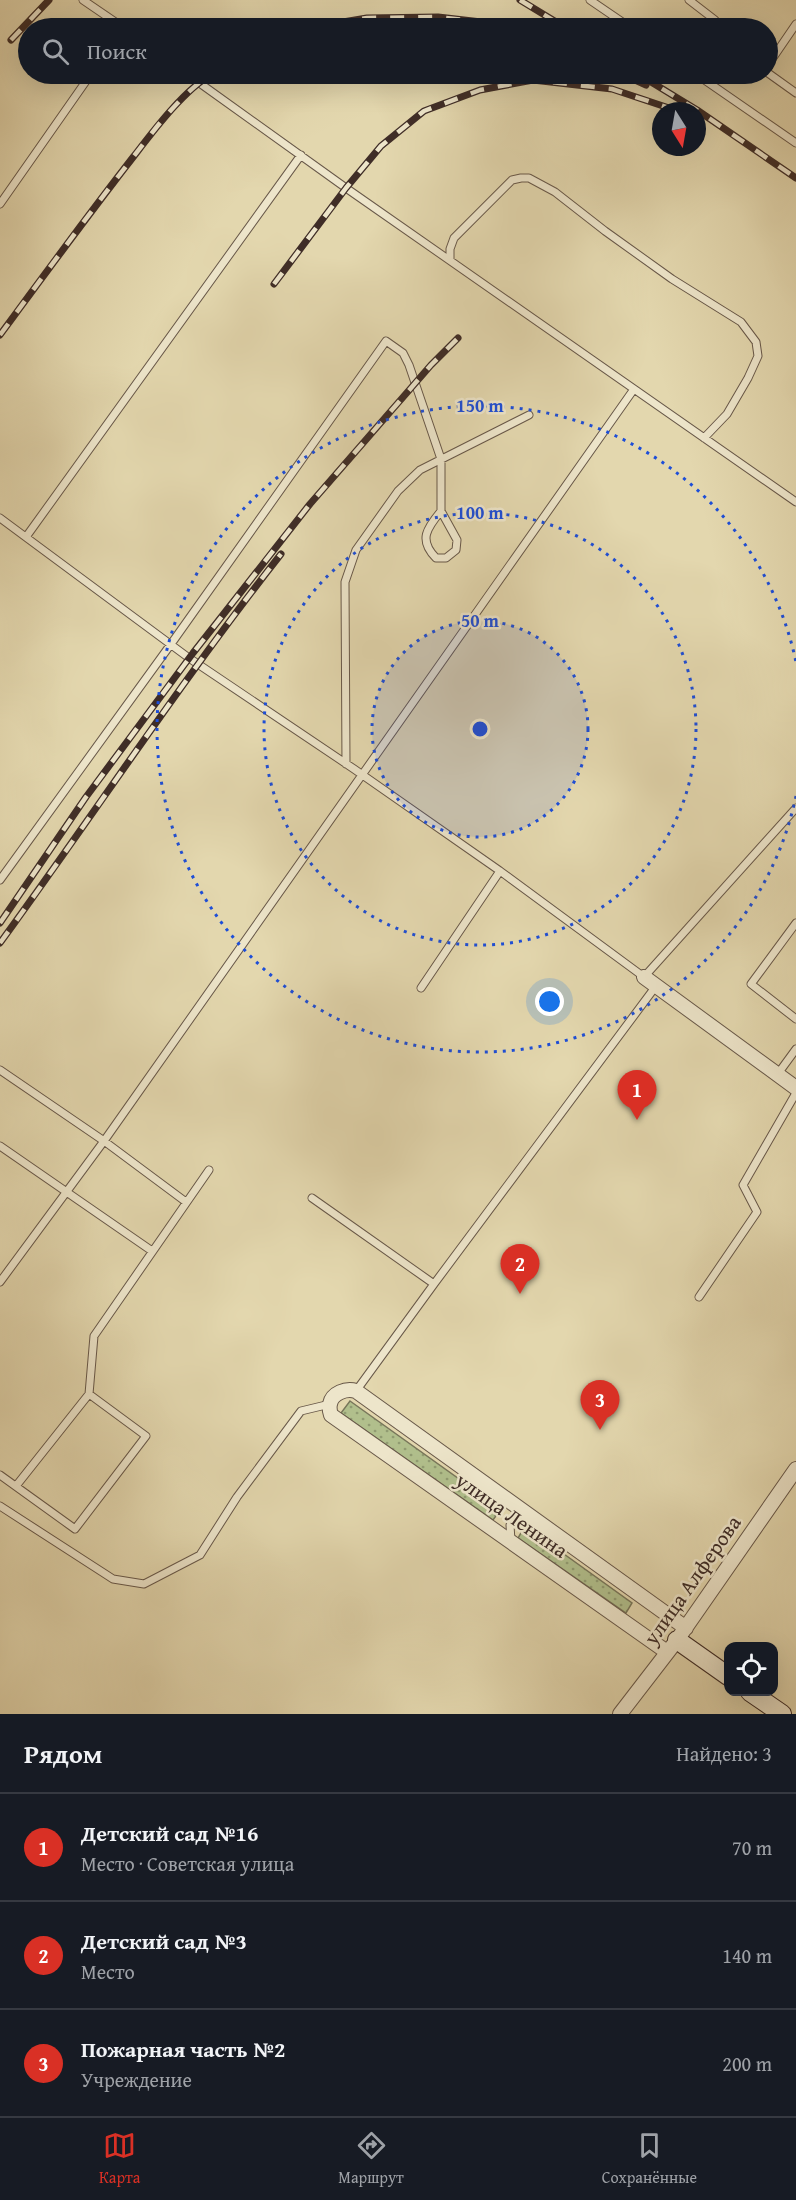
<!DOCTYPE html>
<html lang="ru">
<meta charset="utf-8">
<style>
body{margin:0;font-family:"Gentium Book Plus",serif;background:#242831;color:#f1f3f6}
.controls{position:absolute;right:18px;bottom:18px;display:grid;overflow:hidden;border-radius:12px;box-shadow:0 6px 24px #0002}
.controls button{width:54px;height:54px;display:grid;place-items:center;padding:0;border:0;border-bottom:2px solid #363941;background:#171b24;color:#f1f3f6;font:30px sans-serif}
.compass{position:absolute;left:652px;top:102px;width:54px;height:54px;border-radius:50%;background:#171b24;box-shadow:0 6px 24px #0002;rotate:169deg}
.you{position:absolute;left:550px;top:1002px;width:21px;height:21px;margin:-15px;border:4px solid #fff;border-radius:50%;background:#1a73e8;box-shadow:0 0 0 9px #1a73e833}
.badge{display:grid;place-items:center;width:39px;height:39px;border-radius:50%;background:#d93025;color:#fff;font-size:20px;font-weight:700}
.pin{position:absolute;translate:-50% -50px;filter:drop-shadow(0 2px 3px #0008)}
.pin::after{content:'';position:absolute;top:32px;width:21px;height:18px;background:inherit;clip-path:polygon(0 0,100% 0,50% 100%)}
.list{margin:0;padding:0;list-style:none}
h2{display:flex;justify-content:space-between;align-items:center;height:78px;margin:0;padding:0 24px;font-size:26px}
h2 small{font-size:20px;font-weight:400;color:#9ea1a6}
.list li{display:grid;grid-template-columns:39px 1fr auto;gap:18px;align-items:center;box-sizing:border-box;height:108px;padding:0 24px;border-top:2px solid #363941}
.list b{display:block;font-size:22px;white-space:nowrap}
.list p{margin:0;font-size:20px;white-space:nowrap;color:#9ea1a6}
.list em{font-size:20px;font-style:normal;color:#9ea1a6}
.icon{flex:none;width:33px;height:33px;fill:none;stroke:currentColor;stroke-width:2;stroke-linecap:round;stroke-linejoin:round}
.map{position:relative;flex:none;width:796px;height:1714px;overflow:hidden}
.search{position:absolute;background:#171b24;box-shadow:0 6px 24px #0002;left:18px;right:18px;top:18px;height:66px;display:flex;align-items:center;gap:15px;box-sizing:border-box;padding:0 21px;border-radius:33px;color:#9ea1a6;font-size:22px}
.sheet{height:402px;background:#171b24}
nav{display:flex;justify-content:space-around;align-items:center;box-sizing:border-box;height:84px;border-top:2px solid #363941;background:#171b24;font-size:16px;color:#9ea1a6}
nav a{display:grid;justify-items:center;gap:3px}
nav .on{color:#d93025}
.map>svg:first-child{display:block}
.grass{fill:url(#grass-dots);stroke:#78765a;stroke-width:1.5}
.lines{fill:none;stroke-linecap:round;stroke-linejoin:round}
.lane-casing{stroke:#685849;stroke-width:9}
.street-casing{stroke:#685849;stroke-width:16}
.secondary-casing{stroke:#3f2d27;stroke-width:20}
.lane{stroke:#ede5ca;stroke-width:7}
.street{stroke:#ede5ca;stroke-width:14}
.secondary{stroke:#ede5ca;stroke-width:18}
.rail-casing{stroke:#3f2d27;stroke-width:7}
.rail{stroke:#ede5ca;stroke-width:4.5;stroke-dasharray:14;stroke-linecap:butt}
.ring{fill:none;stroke:#1d4ed8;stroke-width:3;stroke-dasharray:3 6}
.labels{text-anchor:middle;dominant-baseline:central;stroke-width:5;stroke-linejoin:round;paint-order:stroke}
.street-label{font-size:21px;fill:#3f2d27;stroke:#ede5ca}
.centre{fill:#1d4ed8;stroke:#ede5ca;stroke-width:3}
.ring-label{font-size:18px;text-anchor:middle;font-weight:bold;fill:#1d4ed8;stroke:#ede5ca;stroke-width:5;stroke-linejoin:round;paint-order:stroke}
</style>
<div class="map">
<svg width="796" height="1714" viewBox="0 0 796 1714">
<defs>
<pattern id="grass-dots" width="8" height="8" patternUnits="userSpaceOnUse" patternTransform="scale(1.5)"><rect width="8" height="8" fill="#b1bf8c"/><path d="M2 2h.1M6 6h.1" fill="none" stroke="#919c72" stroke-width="1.8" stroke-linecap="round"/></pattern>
</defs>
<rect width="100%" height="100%" fill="#e3d7ae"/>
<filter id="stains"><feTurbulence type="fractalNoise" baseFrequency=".00333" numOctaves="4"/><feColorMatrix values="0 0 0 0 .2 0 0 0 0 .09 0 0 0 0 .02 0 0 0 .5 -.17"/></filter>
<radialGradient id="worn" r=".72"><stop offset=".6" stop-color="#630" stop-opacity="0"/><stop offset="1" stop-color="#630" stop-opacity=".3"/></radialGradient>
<path class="grass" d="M350 1401 501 1509 493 1520 341 1413Z
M525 1526 632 1603 626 1613 518 1538Z"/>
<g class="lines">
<g class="lane-casing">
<path id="lane" d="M83 0 124 28
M590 0 631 28
M689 0 715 20
M768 65 796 24
M768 73 796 93
M187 74 346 188 796 502
M696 74 796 143
M0 204 91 74
M450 260V249L454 238 512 180 521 178H529L555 192 605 231 672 279 741 322 756 342 758 356 748 378 727 414 704 438
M0 518 189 658 354 769 500 871 644 977 796 808
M26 537 301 155
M346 764 345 582 356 550 398 491 420 470 529 415
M0 880 171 644 386 341 403 353 409 365 441 459V511L457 540 456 550 446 558H436C418 540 427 528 441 511
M796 923 751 984 796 1019
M421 988 500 871
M0 1070 104 1141 186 1202
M777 1075 796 1049
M0 1146 152 1251
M312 1198 434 1284 656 986
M0 1282 104 1141 634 389
M699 1297 757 1212 743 1185 796 1093
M356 1391 434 1284
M89 1394 94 1336 209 1170
M0 1475 75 1529 146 1436 89 1394 16 1486
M0 1506 113 1579 144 1584 200 1555 237 1497 301 1411 330 1404
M511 1541 510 1525 520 1514 526 1515"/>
</g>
<g class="street-casing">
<path id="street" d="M644 977 796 1088
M667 1652 331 1415C330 1412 329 1408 330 1404 332 1393 346 1388 356 1391L686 1628
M620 1714 677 1640 796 1469"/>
</g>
<g class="secondary-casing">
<path id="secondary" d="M677 1640 728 1676
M750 1692 782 1714"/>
</g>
<use href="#lane" class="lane"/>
<use href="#street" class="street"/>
<use href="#secondary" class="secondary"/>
<g class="rail-casing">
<path id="rail" d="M520 0 566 28
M307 28 367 18 438 17 507 25 517 28
M11 40 49 0
M622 74 646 85
M638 74 697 110 796 178
M274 284 346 188 381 146 424 111 480 90 533 80 612 89 678 111
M0 335C44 275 88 215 134 156 154 130 184 90 212 74
M0 923 86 797 193 653 310 504 431 365 458 338
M0 943C94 814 182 680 281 554"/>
</g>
<use href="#rail" class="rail"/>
</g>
<circle cx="480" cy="729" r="108" fill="#1d4ed8" fill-opacity=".12"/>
<g class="ring">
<circle cx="480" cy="729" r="108"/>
<circle cx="480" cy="729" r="216"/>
<path d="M796 796A323 323 0 1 1 796 662"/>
</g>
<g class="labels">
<g class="street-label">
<text transform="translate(512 1515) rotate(35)">улица Ленина</text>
<text transform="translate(692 1580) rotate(-55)">улица Алферова</text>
</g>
</g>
<circle cx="480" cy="729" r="9" class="centre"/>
<g class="ring-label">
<text x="480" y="412">150 m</text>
<text x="480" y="519">100 m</text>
<text x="480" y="627">50 m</text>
</g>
<rect width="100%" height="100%" filter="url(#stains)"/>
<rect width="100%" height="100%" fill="url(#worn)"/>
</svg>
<div class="controls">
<button><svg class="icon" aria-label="locate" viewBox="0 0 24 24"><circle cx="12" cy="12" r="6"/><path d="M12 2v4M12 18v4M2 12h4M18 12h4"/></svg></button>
</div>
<svg class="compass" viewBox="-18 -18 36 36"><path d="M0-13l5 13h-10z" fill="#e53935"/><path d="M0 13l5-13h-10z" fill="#9ea1a6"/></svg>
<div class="you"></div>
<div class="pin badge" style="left:637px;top:1120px">1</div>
<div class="pin badge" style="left:520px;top:1294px">2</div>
<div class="pin badge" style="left:600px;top:1430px">3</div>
<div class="search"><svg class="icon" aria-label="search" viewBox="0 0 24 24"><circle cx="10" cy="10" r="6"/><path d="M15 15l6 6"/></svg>Поиск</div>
</div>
<section class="sheet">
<h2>Рядом<small>Найдено: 3</small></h2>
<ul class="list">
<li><span class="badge">1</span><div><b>Детский сад №16</b><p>Место · Советская улица</p></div><em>70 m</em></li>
<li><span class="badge">2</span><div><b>Детский сад №3</b><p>Место</p></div><em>140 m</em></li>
<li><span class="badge">3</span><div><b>Пожарная часть №2</b><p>Учреждение</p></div><em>200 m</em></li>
</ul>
</section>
<nav>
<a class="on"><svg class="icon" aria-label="map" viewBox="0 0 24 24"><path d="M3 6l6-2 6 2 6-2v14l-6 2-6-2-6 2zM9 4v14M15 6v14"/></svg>Карта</a>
<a><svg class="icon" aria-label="directions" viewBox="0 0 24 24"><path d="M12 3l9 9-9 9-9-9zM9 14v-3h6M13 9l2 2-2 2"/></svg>Маршрут</a>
<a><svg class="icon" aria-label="saved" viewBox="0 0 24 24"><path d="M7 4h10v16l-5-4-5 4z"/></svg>Сохранённые</a>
</nav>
